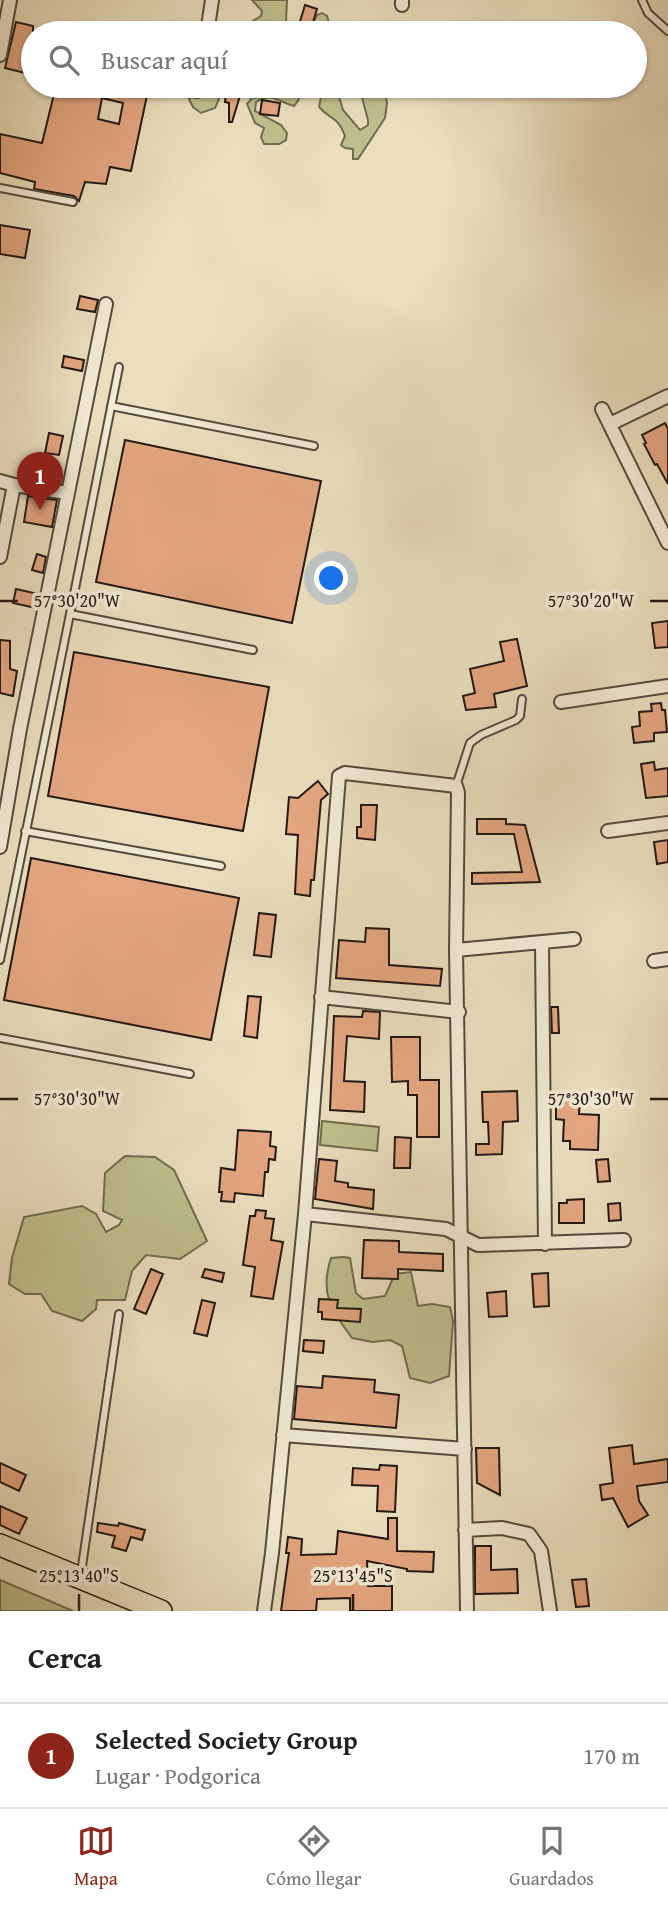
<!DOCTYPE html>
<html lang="es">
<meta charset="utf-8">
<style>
body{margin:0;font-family:"Gentium Book Plus",serif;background:#f2f2f2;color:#202124}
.you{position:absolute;left:332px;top:579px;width:24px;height:24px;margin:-18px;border:5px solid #fff;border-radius:50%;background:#1a73e8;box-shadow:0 0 0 10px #1a73e833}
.badge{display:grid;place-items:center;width:46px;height:46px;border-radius:50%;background:#8f2418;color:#fff;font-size:23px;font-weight:700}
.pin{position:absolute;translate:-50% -58px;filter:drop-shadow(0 2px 4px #0008)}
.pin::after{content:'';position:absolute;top:37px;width:24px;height:21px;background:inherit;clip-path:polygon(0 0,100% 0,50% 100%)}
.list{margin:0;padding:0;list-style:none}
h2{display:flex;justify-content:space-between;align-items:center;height:91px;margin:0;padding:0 28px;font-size:30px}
h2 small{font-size:23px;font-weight:400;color:#757577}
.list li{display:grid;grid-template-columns:46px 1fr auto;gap:21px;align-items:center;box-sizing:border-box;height:105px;padding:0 28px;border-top:2px solid #e0e0e0}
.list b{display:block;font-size:26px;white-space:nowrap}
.list p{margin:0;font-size:23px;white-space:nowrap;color:#757577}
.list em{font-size:23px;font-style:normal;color:#757577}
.icon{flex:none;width:38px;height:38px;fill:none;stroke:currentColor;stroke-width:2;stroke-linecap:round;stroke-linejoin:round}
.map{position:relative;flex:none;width:668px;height:1611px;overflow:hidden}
.search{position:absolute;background:#fff;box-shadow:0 2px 5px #0004;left:21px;right:21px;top:21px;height:77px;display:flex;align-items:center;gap:18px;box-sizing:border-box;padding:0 24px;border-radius:38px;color:#757577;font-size:26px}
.sheet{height:196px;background:#fff}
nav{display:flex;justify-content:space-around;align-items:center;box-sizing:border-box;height:98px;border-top:2px solid #e0e0e0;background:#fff;font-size:19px;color:#757577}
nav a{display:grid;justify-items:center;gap:4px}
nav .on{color:#8f2418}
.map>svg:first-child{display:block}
.green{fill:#bebf8c;stroke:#706c50;stroke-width:2}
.building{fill:#e4a681;stroke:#231813;stroke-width:2;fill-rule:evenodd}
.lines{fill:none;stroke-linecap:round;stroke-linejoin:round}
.lane-casing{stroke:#554a3e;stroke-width:10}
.street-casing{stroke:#554a3e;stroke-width:16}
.primary-casing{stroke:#231813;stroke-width:24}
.lane{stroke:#f1ead4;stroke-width:6}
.street{stroke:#f1ead4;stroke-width:12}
.primary{stroke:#eadebd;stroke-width:21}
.ticks{fill:none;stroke:#231813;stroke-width:2.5}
.ticks-label{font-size:18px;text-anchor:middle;fill:#231813;stroke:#f1ead4;stroke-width:7;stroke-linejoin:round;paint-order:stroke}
</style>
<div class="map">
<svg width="668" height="1611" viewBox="0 0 668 1611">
<rect width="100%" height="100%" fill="#eadebd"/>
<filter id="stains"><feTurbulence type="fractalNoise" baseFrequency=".00286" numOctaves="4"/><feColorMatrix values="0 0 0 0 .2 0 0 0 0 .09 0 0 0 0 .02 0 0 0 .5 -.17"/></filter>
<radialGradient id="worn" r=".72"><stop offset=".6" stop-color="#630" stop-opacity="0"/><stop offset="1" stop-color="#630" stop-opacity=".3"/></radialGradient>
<path class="green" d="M252 0H287L286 23 300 33C285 33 261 38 253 21L261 16 262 11Z
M322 13 327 16C332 36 338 25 351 33H308L317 15Z
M274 86H294L299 99 294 106C279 102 272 92 256 102L255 111 281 125 287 133 286 140 279 144H264L261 137 264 128 255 123 247 104 252 98 278 96 279 93Z
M304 86H336L343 110 360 130 368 125V120L360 90H380L385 93 387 103 385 118 358 159H353V149L345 148 341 145 345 136C337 115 331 121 319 107L321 97 320 92 310 93Z
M206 94 216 95 219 99 215 108 201 113 193 107 189 99 193 96Z
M322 1121 379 1127 377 1151 320 1145Z
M125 1156 155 1157 174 1170 207 1241 180 1259 146 1255 132 1271 125 1300H97L96 1309 82 1321 52 1311 41 1294H25L9 1284 12 1258 24 1217 82 1206 96 1214 106 1232 119 1225 122 1220 103 1211 105 1173Z
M343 1257 350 1258 356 1293 363 1299 385 1296 395 1274 411 1272 418 1306 432 1304 450 1307 453 1321 449 1376 430 1383 410 1378 402 1346 390 1340 373 1342 352 1338C332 1310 319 1294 331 1258Z
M0 1580 73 1611H0Z"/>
<path class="building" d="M305 5 317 9 310 32 298 28Z
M16 22 33 26V75L5 68Z
M56 86H106L125 90 126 86H149L131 171 110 167 106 184 85 182 79 201 74 196 34 189 35 182 0 173V134L42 143ZM102 98 123 103 119 124 98 119Z
M227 86H243L232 122H229V103L225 102Z
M262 100 280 103 278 116 260 114Z
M0 225 30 230 25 258 0 254Z
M80 296 98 300 95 312 77 309Z
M64 356 84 360 82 371 62 367Z
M665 423 668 429V484L657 464 655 465 644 444 646 443 642 435Z
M49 433 63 436 59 455 45 453Z
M125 440 321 481 292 623 96 582Z
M28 496 57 500 52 527 24 522Z
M37 554 46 557 43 573 32 570Z
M16 589 38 594 36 608 13 603Z
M668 621V647L655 648 652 623Z
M517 639 527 686 494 694 496 707 466 710 463 696 475 693 470 669 504 661 500 642Z
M0 640 10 641V669L17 671 13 696 0 693Z
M74 652 269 687 243 831 48 796Z
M661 703 662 710H665L667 732 654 733V741L634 743 632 727 640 726 639 712 652 711 651 704Z
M654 762 655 770 668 768V796L646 798 641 764Z
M318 781 328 794 321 800 314 880H311L310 896 295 894 298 835 286 834 289 797 298 798Z
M361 805H377L375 840 357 838V827H361Z
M477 819H506V824L525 825 540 882 472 884V873L522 872 514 834H477Z
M668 840V862L657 864 654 842Z
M31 858 239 898 211 1040 4 1000Z
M259 913 276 915 271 957 254 955Z
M366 928 389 929V965L442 969 440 986 336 978 339 940 365 942Z
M248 996 261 997 257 1038 244 1036Z
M551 1007H558L559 1033H552Z
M363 1011 380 1012 379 1039 347 1036 344 1081 365 1082 364 1112 330 1110 334 1016 362 1017Z
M391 1037H420V1080H439V1137H417V1095H408V1081L392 1082Z
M517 1091 518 1121 503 1122 502 1154 476 1155V1144H489L488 1122H483L482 1092Z
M556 1095 580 1096 579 1114 599 1115 598 1150 570 1149V1141H563L564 1120 556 1119Z
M238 1130 271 1132 270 1146 276 1147 275 1160 269 1159 268 1172H265L263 1196 235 1193 234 1202 221 1201 222 1192H219L221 1168 235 1170Z
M395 1137 411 1138 410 1168H394Z
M319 1159 337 1161 335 1181 348 1183V1187L374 1190 373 1209 315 1199Z
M608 1159 610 1181 598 1182 596 1160Z
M584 1199V1223H559V1203H567V1200Z
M620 1203 621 1220 609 1221 608 1204Z
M256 1210 266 1211 265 1218 274 1219 271 1240 283 1242 273 1299 251 1296 255 1267 243 1265 250 1216H255Z
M364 1240 399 1241V1252L443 1254V1271L398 1269V1279L362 1278Z
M151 1269 163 1274 146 1314 134 1309Z
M205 1269 224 1273 222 1282 202 1277Z
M548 1273 549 1306 534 1307 532 1274Z
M506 1291 507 1316 489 1317 487 1293Z
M319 1299 338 1300 337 1308 361 1309 360 1322 322 1319V1312H318Z
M202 1300 215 1303 207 1336 194 1333Z
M304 1340 324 1341 323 1353 303 1351Z
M323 1376 375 1380 374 1392 399 1395 396 1428 294 1419 297 1386 322 1388Z
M632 1445 634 1464 668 1459V1482L637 1486 639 1501 648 1515 628 1527 613 1498 602 1500 600 1485 613 1483 609 1448Z
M476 1448H499L500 1495 477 1483Z
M0 1463 26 1475 19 1491 0 1482Z
M380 1465 397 1466 395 1512 377 1511 378 1486 352 1485 353 1468 379 1470Z
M0 1506 27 1518 19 1534 0 1525Z
M388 1518H397V1551L434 1552 433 1572 407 1571V1569L367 1561 368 1586H392V1611H350V1598L317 1599 316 1611H281L289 1553H286L288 1537 302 1539 301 1555 336 1554 338 1531 388 1539Z
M98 1523 118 1526 119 1523 145 1530 142 1540 131 1537 126 1551 112 1547 115 1536 97 1532Z
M475 1546H491V1570L517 1569 518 1593 475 1594Z
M586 1579 589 1606 576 1607 572 1580Z"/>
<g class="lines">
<g class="lane-casing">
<path id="lane" d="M642 0 648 13 668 31
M0 188 73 202
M111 406 314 446
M70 614 119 367
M456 786 470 743 481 735 516 720 520 716 522 699
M25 831 221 866
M0 960 70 614 253 650
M0 1038 190 1074
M81 1573 119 1314"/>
</g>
<g class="street-casing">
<path id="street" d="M402 5V0
M207 33 212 0
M0 55 10 0
M197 91 198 86
M602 409 668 543
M610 424 668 396
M0 481 14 485 0 557
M68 493 106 304
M561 702 668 686
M608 831 668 823
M0 847 20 729 68 493 14 485
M542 943 545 1244
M456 950 574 939
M654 961 668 959
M321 997 459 1012
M305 1214 446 1229 478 1245 624 1240
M283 1435 465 1449
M465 1530 502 1528 529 1534 541 1551 550 1611
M264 1611 272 1553 305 1214 339 776 345 773 456 786 458 793 456 950 467 1611"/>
</g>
<g class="primary-casing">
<path id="primary" d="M0 1545 161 1611"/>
</g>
<use href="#lane" class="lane"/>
<use href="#street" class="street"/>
<use href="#primary" class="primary"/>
</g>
<path class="ticks" d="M0 601H18M650 601H668M0 1099H18M650 1099H668M79 1594V1611M353 1594V1611"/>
<g class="ticks-label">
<text x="591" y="607">57°30'20"W</text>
<text x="77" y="607">57°30'20"W</text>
<text x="77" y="1105">57°30'30"W</text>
<text x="591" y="1105">57°30'30"W</text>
<text x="79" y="1582">25°13'40"S</text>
<text x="353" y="1582">25°13'45"S</text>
</g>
<rect width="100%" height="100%" filter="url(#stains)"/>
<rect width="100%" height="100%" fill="url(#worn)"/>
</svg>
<div class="you"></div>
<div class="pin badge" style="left:40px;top:510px">1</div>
<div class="search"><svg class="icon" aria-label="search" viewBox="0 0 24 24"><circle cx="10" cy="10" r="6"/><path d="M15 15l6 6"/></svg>Buscar aquí</div>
</div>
<section class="sheet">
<h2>Cerca<small></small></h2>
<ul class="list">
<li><span class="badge">1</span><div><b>Selected Society Group</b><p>Lugar · Podgorica</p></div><em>170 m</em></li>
</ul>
</section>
<nav>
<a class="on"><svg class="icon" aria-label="map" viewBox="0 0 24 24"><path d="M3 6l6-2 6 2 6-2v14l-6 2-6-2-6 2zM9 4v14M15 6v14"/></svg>Mapa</a>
<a><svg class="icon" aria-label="directions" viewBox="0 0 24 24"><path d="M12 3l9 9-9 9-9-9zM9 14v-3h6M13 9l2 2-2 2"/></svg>Cómo llegar</a>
<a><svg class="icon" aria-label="saved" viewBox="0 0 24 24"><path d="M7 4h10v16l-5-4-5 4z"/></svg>Guardados</a>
</nav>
